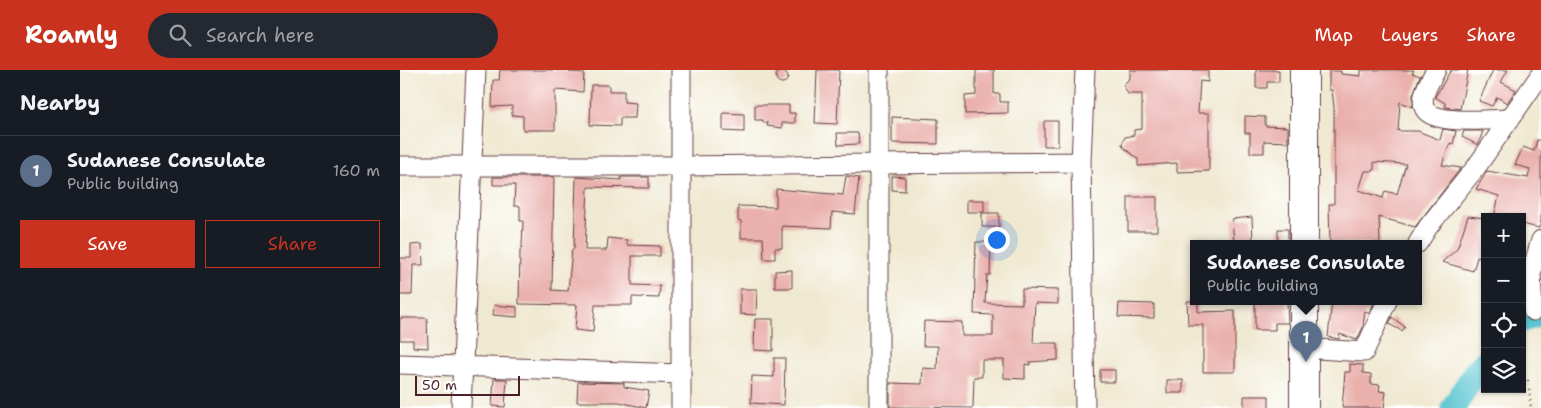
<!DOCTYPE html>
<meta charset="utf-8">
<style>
body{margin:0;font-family:"Shantell Sans",sans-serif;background:#242831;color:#f1f3f6}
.controls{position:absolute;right:15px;bottom:15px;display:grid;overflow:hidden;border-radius:0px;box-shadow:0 1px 4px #0004}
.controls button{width:45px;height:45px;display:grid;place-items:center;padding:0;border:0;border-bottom:1px solid #363941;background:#171b24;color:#f1f3f6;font:25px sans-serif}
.scale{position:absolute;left:15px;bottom:12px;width:105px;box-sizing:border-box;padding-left:5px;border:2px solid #4a1f2b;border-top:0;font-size:14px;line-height:18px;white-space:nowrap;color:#4a1f2b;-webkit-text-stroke:4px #fff;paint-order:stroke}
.you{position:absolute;left:596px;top:169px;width:18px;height:18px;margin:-12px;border:4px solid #fff;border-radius:50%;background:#1a73e8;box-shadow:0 0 0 8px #1a73e833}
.badge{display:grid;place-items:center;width:32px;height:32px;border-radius:50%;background:#c8321e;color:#fff;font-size:16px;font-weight:700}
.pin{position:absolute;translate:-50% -41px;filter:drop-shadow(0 1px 2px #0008)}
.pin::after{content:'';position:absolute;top:26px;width:18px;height:15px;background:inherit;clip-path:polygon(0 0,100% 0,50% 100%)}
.popup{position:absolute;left:790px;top:170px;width:232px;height:65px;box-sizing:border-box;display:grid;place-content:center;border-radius:0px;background:#171b24;filter:drop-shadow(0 1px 4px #0005);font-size:16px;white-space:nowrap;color:#9ea1a6}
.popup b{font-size:19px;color:#f1f3f6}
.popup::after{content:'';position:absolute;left:50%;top:100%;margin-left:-10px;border:10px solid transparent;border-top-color:#171b24}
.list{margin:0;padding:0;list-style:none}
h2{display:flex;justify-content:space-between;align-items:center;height:65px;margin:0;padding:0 20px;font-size:21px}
h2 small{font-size:16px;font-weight:400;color:#9ea1a6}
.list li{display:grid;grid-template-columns:32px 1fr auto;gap:15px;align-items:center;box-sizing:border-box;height:70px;padding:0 20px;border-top:1px solid #363941}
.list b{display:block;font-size:19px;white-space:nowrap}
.list p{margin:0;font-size:16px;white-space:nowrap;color:#9ea1a6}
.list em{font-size:16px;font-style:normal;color:#9ea1a6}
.actions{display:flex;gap:10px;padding:15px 20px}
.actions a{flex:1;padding:11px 0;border:1px solid #c8321e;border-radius:0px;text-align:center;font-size:18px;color:#c8321e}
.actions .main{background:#c8321e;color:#fff}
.icon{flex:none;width:28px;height:28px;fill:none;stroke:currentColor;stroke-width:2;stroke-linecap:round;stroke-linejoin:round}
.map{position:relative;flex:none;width:1141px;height:338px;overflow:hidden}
header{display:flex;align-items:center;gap:30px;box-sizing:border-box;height:70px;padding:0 25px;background:#c8321e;color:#fff}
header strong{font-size:24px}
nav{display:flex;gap:28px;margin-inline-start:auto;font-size:18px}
.search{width:350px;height:45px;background:#242831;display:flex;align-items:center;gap:12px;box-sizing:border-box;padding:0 18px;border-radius:28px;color:#9ea1a6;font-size:19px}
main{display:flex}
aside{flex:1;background:#171b24}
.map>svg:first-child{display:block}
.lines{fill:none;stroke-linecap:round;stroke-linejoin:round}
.river{stroke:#58c4d1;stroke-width:25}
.building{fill:#eab0ac;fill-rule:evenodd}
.minor-casing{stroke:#633d44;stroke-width:21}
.highway-casing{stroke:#633d44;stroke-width:30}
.path{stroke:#633d44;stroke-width:2.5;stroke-dasharray:1 4;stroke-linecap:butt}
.minor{stroke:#fff;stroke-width:19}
.highway{stroke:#fff;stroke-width:28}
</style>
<header>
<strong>Roamly</strong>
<div class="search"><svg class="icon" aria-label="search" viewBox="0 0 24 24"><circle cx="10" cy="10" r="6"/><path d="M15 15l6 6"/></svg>Search here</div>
<nav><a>Map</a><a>Layers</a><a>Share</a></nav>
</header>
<main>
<aside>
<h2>Nearby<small></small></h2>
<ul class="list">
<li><span class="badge" style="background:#5c6f8a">1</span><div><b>Sudanese Consulate</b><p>Public building</p></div><em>160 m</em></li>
</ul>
<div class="actions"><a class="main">Save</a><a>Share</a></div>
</aside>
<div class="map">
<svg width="1141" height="338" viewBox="0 0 1141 338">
<rect width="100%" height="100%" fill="#fff"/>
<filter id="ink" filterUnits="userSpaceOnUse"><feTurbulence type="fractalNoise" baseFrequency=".02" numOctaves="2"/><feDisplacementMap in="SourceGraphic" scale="10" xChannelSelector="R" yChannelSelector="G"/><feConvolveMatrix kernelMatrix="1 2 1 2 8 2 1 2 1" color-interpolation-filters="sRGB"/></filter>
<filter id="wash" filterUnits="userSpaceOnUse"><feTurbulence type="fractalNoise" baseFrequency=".0096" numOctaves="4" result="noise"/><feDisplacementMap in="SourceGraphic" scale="20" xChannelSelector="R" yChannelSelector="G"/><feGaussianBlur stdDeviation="1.12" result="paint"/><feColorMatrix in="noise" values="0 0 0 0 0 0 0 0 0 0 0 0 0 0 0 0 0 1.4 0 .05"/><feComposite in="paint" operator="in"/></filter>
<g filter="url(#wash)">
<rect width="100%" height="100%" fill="#f0e9d1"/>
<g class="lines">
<path class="river" d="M1122 250 1141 244
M1053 338 1074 304 1085 292"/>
</g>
<g id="blocks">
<path class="building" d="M100 0H169V2L184 3 183 22 155 20V60H123V46L112 45V36L92 37 93 10H99Z
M417 0H439L437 54 415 53Z
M576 0H594V24H600V32H608V43L565 44V26L576 25Z
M730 0H808V12L800 11 798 43H809V101L777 102V93L738 96V89L723 77 722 74 725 67 734 65V60L742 59V24H728L723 15 730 8Z
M856 0H879V12H867V18H856Z
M961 0H1014L1012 3 1020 6 1013 25V37L1000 32 998 61H1018L1040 70 1043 59 1056 61 1053 74 1050 73 1042 95 1061 98 1015 157 979 147 980 173H930L929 134H934V38L932 20H929V1H941V4L961 6ZM974 92 1006 94 997 124 985 121 983 128 959 120 965 101H974Z
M1051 0H1068L1060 39 1045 37V33L1035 27Z
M1093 0H1108L1101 12 1116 20 1107 33 1097 27 1092 36 1079 31Z
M376 7a6 6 0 1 1 12 0a6 6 0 1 1-12 0Z
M191 15H209V21H224V32L236 33 235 48H220V56L190 55Z
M355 35H389V43H395V53H382V58L367 56 368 53H363V50H355Z
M323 43 344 44V62L323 61Z
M845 46 865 47V56L888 57V72L864 71V83H850V63H845Z
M492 47 538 49V74L492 73Z
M644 51H658V76H644Z
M1064 61H1083L1078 75 1062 67Z
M437 63H458L459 74 438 75Z
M1137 70H1141V150L1139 158 1122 154V147H1094L1099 126 1076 119 1087 101 1128 108 1130 99 1115 95 1123 77 1134 81Z
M446 106 459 108 455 144 432 142 431 158 382 156V178H375V189H364L363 168H341V151L338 150V136L376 137V119L443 125Z
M492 106 505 107V121L492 120Z
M93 107H154L152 220 168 221 172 179H174L176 107 221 110V107H249V118L188 117 185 180H207L208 168 227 170V175L260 176V186H232V215L260 216 259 228 232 227V235H195L193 262 175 260 177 235 119 234 120 181 122 177 123 151H120V136H114L115 115H93Z
M728 127H757V161H728Z
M567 130H584V142H567Z
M582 143H599V157H582Z
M1068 146 1085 148V190L1077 187 1073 201 1042 192 1057 179Z
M852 147 853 173H834L832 149Z
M878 159H888V173H878Z
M576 172H591L590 205H587L585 233 622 234V219L658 220V234L635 233 633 273H658V290L630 292V295L625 294V309L604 308V290H582V307H574L573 338 490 337V313L522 314 523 298 537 299 538 276H523L524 251 562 252V266H593V245L574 244Z
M22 174 23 195H13L12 225H0V188H11V175Z
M392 200V218H375V201Z
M340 219H357L356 245 340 244Z
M787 231H798V242L835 241V302H803V255H788Z
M855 231H887L888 253H875V260H855Z
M932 231H975L969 244 965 241 963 257 957 270 940 264 939 269 928 267Z
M719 233 754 234V248L718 247Z
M94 235 117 237V247L93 245Z
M992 247 1005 257 1002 261 989 254Z
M0 248H27L28 278 13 277V270H0Z
M355 249H373V281L354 280Z
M374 288H385L384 335 351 333 352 306 374 307Z
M950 294 963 295V303L971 304V314L980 315 979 321 986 322 984 338H942L945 302H950Z
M700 300H715V312H700Z
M94 309H107L105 337 92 336Z
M767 310H783V323H767Z
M178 312 224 313V317L249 321 246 338 219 332H177Z
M844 326H869V338H844Z"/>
</g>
</g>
<g filter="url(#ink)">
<use href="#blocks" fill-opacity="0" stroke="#633d44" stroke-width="1"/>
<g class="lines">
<g class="minor-casing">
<path id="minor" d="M281 0V338
M479 0V338
M685 0 681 92 685 338
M1036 0C1031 9 1020 26 1024 37 1029 56 1094 49 1110 49
M0 96H282L681 92
M1018 173 1028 157 1077 96 1141 4
M1133 241 1131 204 1141 170
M918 279 964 282 987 231
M0 294 281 304
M61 338 76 0"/>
</g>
<g class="highway-casing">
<path id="highway" d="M904 173V0
M904 231V338"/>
</g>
<path class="path" d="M1128 310 1131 338"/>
<use href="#minor" class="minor"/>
<use href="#highway" class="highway"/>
</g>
</g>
</svg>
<div class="controls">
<button>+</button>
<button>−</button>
<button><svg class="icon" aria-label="locate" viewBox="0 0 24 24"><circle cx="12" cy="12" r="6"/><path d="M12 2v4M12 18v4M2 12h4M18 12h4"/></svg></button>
<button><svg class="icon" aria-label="layers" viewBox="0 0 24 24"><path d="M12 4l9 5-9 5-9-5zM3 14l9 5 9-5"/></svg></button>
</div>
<div class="scale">50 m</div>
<div class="you"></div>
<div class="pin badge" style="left:906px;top:292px;background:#5c6f8a">1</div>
<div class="popup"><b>Sudanese Consulate</b>Public building</div>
</div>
</main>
